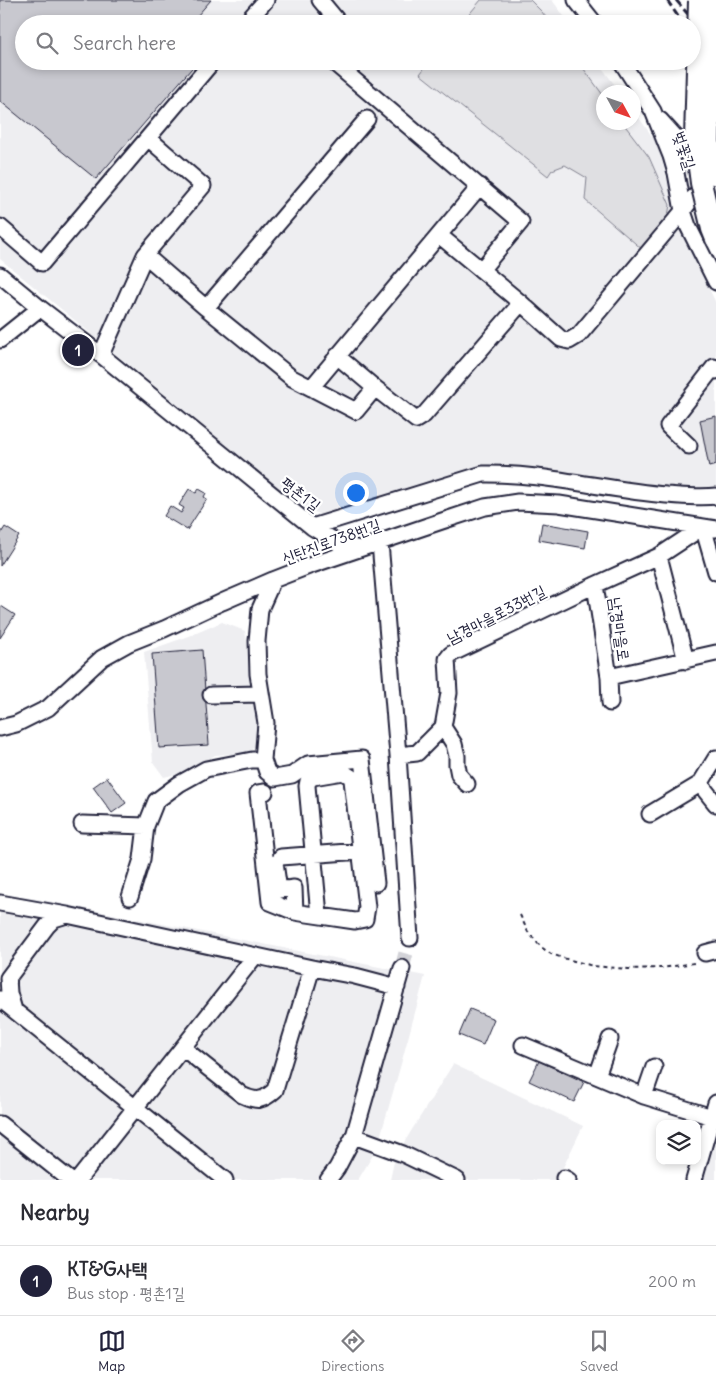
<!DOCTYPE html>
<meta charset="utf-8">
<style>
body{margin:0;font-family:Delius,"Poor Story",sans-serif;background:#f2f2f3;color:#2b2b33}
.controls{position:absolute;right:15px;bottom:15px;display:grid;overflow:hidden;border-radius:10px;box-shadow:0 2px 8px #0003}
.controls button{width:45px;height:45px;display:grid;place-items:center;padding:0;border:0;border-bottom:1px solid #e1e1e2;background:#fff;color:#2b2b33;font:25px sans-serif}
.compass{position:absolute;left:596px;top:85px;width:45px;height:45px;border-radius:50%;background:#fff;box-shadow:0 2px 8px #0003;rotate:130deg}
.you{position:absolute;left:355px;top:492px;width:18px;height:18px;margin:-12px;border:4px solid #fff;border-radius:50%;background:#1a73e8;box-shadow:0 0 0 8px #1a73e833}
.badge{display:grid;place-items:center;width:32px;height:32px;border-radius:50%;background:#22223b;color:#fff;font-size:16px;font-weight:700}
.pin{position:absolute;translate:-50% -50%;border:2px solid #fff;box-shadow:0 1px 5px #0006}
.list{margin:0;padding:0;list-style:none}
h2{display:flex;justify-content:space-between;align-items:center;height:65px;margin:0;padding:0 20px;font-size:21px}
h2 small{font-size:16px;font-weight:400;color:#7c7c81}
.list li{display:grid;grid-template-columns:32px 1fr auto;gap:15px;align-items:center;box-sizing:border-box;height:70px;padding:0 20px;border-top:1px solid #e1e1e2}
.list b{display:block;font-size:19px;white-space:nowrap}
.list p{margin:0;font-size:16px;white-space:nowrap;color:#7c7c81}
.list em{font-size:16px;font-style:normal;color:#7c7c81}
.icon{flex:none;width:28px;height:28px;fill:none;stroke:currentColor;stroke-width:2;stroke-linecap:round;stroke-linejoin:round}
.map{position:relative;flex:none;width:716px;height:1180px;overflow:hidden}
.search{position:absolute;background:#fff;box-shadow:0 2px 8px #0003;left:15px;right:15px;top:15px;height:55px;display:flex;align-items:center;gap:12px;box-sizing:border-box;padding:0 18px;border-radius:28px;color:#7c7c81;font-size:19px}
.sheet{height:135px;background:#fff}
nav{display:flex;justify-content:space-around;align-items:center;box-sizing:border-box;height:70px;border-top:1px solid #e1e1e2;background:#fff;font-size:14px;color:#7c7c81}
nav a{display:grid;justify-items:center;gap:2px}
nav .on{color:#22223b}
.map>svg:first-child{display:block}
.built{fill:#eeeef1}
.green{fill:#dfdfe2;stroke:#80808e}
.building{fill:#c8c8cf;stroke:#22223b}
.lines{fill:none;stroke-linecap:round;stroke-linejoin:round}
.minor-tunnel{stroke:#d3d3d8;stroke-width:15;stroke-dasharray:15 8;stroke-linecap:butt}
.minor-casing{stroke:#22223b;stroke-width:19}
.path{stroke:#22223b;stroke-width:2;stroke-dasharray:4 4;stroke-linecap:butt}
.minor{stroke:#fff;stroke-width:15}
.rail{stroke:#22223b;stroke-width:3;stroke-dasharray:8 4;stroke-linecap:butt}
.major-bridge-casing{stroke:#22223b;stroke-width:24;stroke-linecap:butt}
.major-bridge{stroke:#fff;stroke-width:20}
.labels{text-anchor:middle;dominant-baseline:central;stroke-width:4.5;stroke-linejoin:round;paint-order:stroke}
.street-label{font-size:16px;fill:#22223b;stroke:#fff}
</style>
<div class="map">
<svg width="716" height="1180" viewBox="0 0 716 1180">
<rect width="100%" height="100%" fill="#fff"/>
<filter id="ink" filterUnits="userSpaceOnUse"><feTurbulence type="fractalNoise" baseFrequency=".02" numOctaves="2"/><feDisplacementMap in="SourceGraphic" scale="10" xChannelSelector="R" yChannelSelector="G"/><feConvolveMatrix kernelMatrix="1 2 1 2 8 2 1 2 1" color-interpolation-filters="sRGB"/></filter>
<g filter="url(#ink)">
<path class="built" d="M0 0H552L570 24H24V61H597L620 92H604V122H634V111L657 143 682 234 716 303V493L681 494 504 468 340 512 320 515 294 500 0 259Z
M222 622 245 631 254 686 258 743 248 753 215 755 193 770 164 777 153 762 144 652 192 635Z
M0 893 42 900 425 976 401 1064 377 1148 358 1180H0Z
M453 1064 583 1126 557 1180H390L395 1157Z
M716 1136V1180H702Z"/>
<path class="green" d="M481 0H530L542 12 551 24H461Z
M430 61H578L603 95 604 122 623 123 649 157 670 205 667 221 643 250 585 200 587 178 565 165 552 170 548 176 420 74Z"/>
<path class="building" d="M0 0H211L197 16 206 24H24V61H198L96 179 0 101Z
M716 416V465L709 467 700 420Z
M189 489 196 493 199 489 206 493 204 497 207 499 187 530 164 516 170 506 181 513 184 508 179 505Z
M542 523 588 531 585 548 539 540Z
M5 527 19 536 0 566V535Z
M1 606 15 615 0 638V607Z
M202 650 209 745 159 748 152 654Z
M107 777 126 803 112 813 93 787Z
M470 1009 494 1019 483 1045 459 1035Z
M539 1061 584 1082 574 1102 529 1081Z"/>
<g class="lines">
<path class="minor-tunnel" d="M402 968 410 938"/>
<g class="minor-casing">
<path id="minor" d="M320 0 340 24
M576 0 595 24
M245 24 266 0
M332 61 521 222 481 270
M621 61 653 111 671 156 676 173 683 211 688 226 716 282
M660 120 680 142 703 157
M148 138 203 186 145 255 206 308 292 378 356 411 375 388 416 420 424 415 521 303
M480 186 439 235 521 303 561 339 569 341 579 335 683 211C692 197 699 190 716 186
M0 227 42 263 213 61
M0 275 40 308 101 355 312 527 483 474C545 473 605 490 666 495 683 496 700 498 716 496
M206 308 367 119
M0 340 40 308
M101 355 145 255
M337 356 375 388
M311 388 439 235
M689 446 668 426 714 367 716 371
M312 527 338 543 359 549
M380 543 398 755 410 938
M659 556 686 661
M595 585 609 677 610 703
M609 677 716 653
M211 695 261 694
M443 727 454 744 457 756V765L459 775 467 784
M0 728 16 724 48 708 102 658 129 643 164 629 222 602 273 580
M398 755 417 753 443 727 449 693 447 659 451 654 595 585 659 556 703 527 716 572
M263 760 267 772 275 778 292 775 308 764 362 759 376 883
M700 784 716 804
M265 792 258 793 270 902 295 912 307 914 355 921 365 919 367 907 352 780 351 777 343 772 313 777 308 781 307 786 319 915
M650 814 700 784 716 758
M82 824 146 826
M281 857 361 851
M275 863 279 890 294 888 295 912
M130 897 142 859 146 826 156 801 179 784 206 769 252 760H263L266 723 258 674 257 641 260 609 273 580 309 566 442 521 485 507 518 502 559 504 716 529
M0 903 67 915 312 968 355 976 397 987
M705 953 716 950
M0 999 225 1180
M14 1010 9 993 8 978 47 926 54 919 67 915
M523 1045 644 1096 712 1117
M183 1048 242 1095C257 1102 263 1101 275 1090L312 968
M597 1076 610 1039
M644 1096 654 1067
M0 1124 70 1180
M354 1136 403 1154 457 1180
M564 1178 568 1180
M78 1180 255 956
M328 1180 337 1168 354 1136 402 968
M694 1180 716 1103"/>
</g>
<path class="path" d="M520 915 528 932 541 947 551 954 563 958 593 966 628 969 662 968 694 963 696 961"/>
<use href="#minor" class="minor"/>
<path class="rail" d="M667 0 683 24
M676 0 716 48
M692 37 716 71"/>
<g class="major-bridge-casing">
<path id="major-bridge" d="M699 1 695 138 701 183 712 229 716 239
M713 174 709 141 714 4"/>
</g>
<use href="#major-bridge" class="major-bridge"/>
</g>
</g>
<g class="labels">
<g class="street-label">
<text transform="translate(685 150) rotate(72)">벚꽃길</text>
<text transform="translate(301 494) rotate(37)">평촌1길</text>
<text transform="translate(331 541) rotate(-20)">신탄진로738번길</text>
<text transform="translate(496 614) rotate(-27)">남경마을로33번길</text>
<text transform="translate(620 629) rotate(82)">남경마을로</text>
</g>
</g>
</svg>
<div class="controls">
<button><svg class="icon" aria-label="layers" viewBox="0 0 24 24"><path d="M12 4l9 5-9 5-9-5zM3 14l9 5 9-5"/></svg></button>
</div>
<svg class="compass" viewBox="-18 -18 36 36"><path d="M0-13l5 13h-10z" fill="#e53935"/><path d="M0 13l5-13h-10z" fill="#7c7c81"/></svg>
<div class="you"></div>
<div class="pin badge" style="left:78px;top:350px">1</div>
<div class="search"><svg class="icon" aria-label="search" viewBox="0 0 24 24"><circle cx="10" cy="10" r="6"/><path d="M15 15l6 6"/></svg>Search here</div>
</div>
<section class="sheet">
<h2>Nearby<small></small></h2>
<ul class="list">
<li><span class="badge">1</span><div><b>KT&amp;G사택</b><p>Bus stop · 평촌1길</p></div><em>200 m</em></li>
</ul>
</section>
<nav>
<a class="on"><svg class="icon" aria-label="map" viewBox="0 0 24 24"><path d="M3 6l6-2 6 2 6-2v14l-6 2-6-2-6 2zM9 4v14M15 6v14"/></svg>Map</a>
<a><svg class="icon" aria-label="directions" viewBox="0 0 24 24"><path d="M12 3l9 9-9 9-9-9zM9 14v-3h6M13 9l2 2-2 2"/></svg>Directions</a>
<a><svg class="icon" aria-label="saved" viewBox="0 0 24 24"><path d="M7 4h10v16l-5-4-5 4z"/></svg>Saved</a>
</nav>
